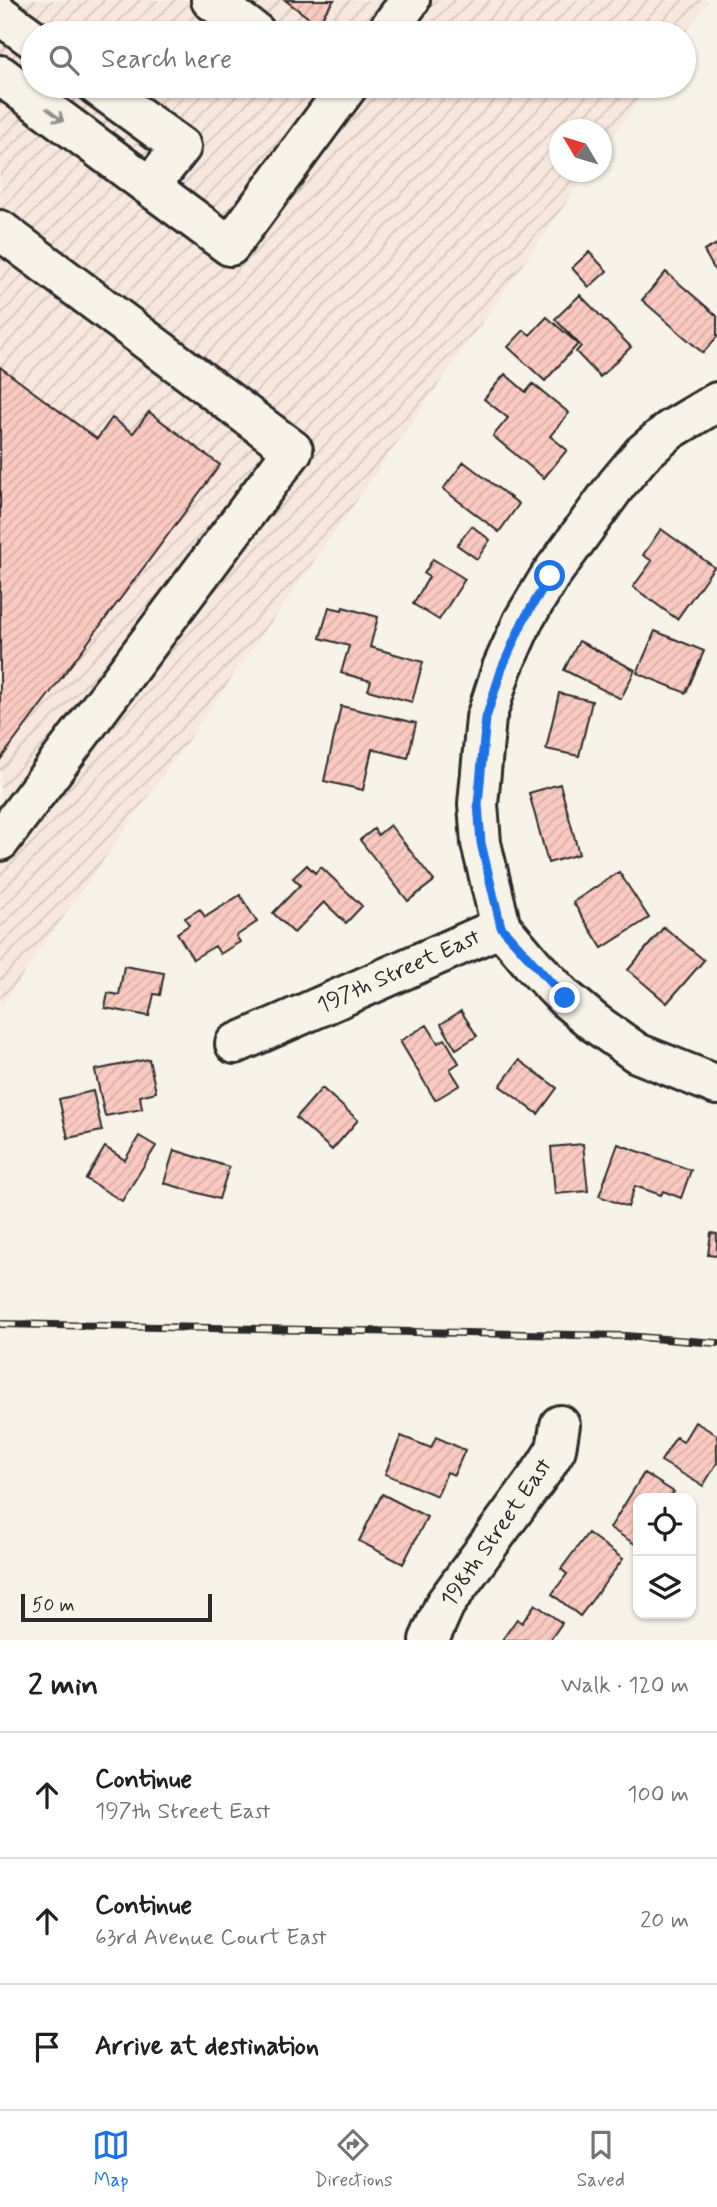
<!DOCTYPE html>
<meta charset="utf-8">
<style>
body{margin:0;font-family:Mynerve,sans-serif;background:#f6f6f6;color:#202124}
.controls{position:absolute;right:21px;bottom:21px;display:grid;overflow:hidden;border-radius:14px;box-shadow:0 2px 5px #0004}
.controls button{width:63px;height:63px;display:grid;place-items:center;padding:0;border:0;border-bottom:2px solid #e0e0e0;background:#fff;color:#202124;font:35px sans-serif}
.compass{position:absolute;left:549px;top:119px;width:63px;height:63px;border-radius:50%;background:#fff;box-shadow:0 2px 5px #0004;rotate:308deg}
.scale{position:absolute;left:21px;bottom:18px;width:191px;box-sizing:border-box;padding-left:7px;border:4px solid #2b2b2b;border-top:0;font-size:19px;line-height:24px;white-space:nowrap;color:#2b2b2b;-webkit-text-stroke:5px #f7f3e8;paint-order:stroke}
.stop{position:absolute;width:21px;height:21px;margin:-16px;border:5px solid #1a73e8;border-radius:50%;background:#fff}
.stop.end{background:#1a73e8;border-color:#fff;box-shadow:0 2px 7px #0008}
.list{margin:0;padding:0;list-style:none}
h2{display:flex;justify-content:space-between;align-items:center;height:91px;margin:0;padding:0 28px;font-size:30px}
h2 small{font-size:23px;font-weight:400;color:#757577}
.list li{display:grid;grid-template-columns:46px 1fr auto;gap:21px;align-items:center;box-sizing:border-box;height:126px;padding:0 28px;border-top:2px solid #e0e0e0}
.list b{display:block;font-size:26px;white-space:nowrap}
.list p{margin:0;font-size:23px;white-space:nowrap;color:#757577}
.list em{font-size:23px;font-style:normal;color:#757577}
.icon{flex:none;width:38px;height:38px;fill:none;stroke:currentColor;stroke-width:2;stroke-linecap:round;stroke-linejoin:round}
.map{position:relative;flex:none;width:717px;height:1640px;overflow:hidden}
.search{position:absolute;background:#fff;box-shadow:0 2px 5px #0004;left:21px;right:21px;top:21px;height:77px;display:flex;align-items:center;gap:18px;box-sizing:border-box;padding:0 24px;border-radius:38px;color:#757577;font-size:26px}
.sheet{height:469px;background:#fff}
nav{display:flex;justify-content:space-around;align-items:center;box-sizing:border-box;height:98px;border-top:2px solid #e0e0e0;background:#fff;font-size:19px;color:#757577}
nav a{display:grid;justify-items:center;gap:4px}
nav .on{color:#1a73e8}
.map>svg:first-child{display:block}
.industrial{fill:url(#industrial-furrows)}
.building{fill:url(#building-hatch);stroke:#2b2b2b;stroke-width:2}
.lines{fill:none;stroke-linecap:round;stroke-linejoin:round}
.minor-casing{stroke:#2b2b2b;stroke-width:44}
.minor{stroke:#f7f3e8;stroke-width:38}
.rail-casing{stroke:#2b2b2b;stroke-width:8}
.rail{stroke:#f7f3e8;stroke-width:5;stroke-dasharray:16;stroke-linecap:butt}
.oneway{stroke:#918f8a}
.route{stroke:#1a73e8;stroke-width:9}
.labels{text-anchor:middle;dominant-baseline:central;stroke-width:5;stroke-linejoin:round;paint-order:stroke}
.street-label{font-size:23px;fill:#2b2b2b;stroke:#f7f3e8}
</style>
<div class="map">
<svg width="717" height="1640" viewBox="0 0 717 1640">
<defs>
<pattern id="industrial-furrows" width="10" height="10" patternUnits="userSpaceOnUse" patternTransform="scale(1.75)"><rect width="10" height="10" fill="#f8e7dc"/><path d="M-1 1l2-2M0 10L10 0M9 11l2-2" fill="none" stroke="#d5c6bd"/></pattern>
<pattern id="building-hatch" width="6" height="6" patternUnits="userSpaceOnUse" patternTransform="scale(1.75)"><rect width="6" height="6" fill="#facac0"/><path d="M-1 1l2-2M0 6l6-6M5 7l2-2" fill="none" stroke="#d6aea5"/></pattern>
</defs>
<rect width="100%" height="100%" fill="#f7f3e8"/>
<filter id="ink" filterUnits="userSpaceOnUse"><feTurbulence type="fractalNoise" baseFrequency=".0143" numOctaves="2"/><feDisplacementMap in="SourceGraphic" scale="14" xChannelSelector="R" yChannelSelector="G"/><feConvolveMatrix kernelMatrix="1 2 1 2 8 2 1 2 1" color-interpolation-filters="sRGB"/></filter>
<g filter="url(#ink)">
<path class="industrial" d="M0 0H709L684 35V33H33V86H648L602 152V130H560V172H588L0 1007Z"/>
<path class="building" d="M285 0H334L317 24Z
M717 244V274L704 251Z
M589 252 607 271 589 287 572 268Z
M666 272 717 316V337L703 353 642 300Z
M580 295 631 347 600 377 576 352 581 346 555 319Z
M547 317 578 344 545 381 508 347 524 330 530 335Z
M0 367 97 439 112 418 133 433 149 412 220 465 0 760Z
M505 374 526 392 533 384 569 413 550 436 567 450 544 478 493 436 508 418 484 399Z
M464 462 519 504 499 532 443 489Z
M472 526 490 540 477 559 457 545Z
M661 529 714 567 677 619 633 587 652 561 643 555Z
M433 559 465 579 439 620 413 604 429 577 424 574Z
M329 607 342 610 343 607 378 617 370 647 423 662 412 702 368 690 371 681 341 673 349 646 320 638Z
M655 631 704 651 686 693 637 673Z
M579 641 635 670 621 699 564 670Z
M559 693 592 701 579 756 546 749Z
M341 706 416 723 408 758 372 749 363 790 324 781Z
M560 784 579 854 548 863 529 793Z
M390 825 434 881 408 901 360 840 374 829 378 835Z
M307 865 315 873 321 867 362 906 346 923 324 902 294 933 273 913 300 885 293 878Z
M619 872 649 918 602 948 573 902Z
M240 895 257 922 236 936 240 942 220 954 215 946 193 959 177 933 189 925 185 918 200 909 205 917Z
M664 927 704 960 667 1003 628 970Z
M124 966 164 973 160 995 154 994 149 1016 105 1008 108 993 119 995Z
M461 1011 477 1036 456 1049 441 1024Z
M427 1025 438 1043 445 1039 459 1063 450 1069 460 1085 435 1100 400 1041Z
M149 1059 156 1092 140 1096 142 1109 105 1116 95 1070Z
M519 1060 557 1088 538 1114 500 1086Z
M322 1088 358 1120 332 1150 296 1118Z
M93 1091 102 1131 68 1138 59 1099Z
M139 1136 156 1146 122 1201 86 1179 105 1147 125 1160Z
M583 1144 588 1191 555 1194 551 1147Z
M618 1144 691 1170 681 1198 663 1191 661 1195 635 1186 628 1207 599 1196Z
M174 1150 229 1167 219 1199 164 1183Z
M711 1233 717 1234V1256L708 1255Z
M695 1422 717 1435V1463L703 1486 661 1461 676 1437 683 1442Z
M401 1436 431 1448 436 1437 465 1450 454 1475 447 1472 437 1496 385 1474Z
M644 1473 674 1492 669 1498H638V1546L610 1528Z
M382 1494 427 1517 403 1564 359 1541Z
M588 1533 623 1559 580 1616 552 1594 567 1574 561 1569Z
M535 1604 562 1623 550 1640H502L517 1619 522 1623Z"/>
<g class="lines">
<g class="minor-casing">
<path id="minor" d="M211 0 256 33
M0 15 33 39
M386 33 410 0
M0 75 230 246 348 86
M97 86 181 147 150 186
M0 230 293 450 0 841
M717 402 670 430 642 454 617 484 550 576 523 621 502 668 486 718 478 804 481 843 501 927 534 966 565 998 595 1023 637 1053 717 1085
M235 1044 501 927
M429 1640 445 1604 545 1467 556 1449 560 1425"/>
</g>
<use href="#minor" class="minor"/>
<g class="rail-casing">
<path id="rail" d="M0 1324 625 1336 717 1343"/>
</g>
<use href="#rail" class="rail"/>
</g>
<defs><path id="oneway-shaft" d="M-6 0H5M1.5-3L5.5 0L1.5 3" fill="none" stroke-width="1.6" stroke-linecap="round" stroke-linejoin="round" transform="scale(1.75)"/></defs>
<use class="oneway" href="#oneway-shaft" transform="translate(55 115) rotate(37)"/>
</g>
<g class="lines" filter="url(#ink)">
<path class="route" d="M550 576 523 621 502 668 486 718 478 804 481 843 501 927 565 998"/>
</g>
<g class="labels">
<g class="street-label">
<text transform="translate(399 972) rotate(-24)">197th Street East</text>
<text transform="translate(497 1533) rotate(-55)">198th Street East</text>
</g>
</g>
</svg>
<div class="controls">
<button><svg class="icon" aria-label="locate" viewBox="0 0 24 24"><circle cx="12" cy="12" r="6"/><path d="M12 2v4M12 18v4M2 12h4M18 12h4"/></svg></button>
<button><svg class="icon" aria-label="layers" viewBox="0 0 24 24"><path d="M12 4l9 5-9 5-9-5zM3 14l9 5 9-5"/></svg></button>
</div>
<svg class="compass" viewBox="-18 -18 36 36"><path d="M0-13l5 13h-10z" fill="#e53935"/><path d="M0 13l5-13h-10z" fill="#757577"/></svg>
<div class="scale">50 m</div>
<div class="stop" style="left:550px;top:576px"></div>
<div class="stop end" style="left:565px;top:998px"></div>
<div class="search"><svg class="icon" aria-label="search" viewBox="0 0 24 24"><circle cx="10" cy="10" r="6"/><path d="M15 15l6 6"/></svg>Search here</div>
</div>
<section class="sheet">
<h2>2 min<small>Walk · 120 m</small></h2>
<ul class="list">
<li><svg class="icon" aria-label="ahead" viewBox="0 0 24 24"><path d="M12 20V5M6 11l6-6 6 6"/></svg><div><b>Continue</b><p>197th Street East</p></div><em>100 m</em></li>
<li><svg class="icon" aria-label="ahead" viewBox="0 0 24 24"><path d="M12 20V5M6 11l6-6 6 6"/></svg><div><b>Continue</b><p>63rd Avenue Court East</p></div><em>20 m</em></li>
<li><svg class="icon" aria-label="arrive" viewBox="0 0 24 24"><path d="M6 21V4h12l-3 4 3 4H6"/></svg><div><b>Arrive at destination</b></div></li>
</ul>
</section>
<nav>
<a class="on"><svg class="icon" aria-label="map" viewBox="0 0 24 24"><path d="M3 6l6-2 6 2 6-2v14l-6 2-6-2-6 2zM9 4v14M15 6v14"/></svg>Map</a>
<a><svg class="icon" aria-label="directions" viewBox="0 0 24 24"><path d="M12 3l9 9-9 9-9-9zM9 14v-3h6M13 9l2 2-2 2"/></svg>Directions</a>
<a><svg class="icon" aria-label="saved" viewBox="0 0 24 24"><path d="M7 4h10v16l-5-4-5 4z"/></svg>Saved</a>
</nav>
